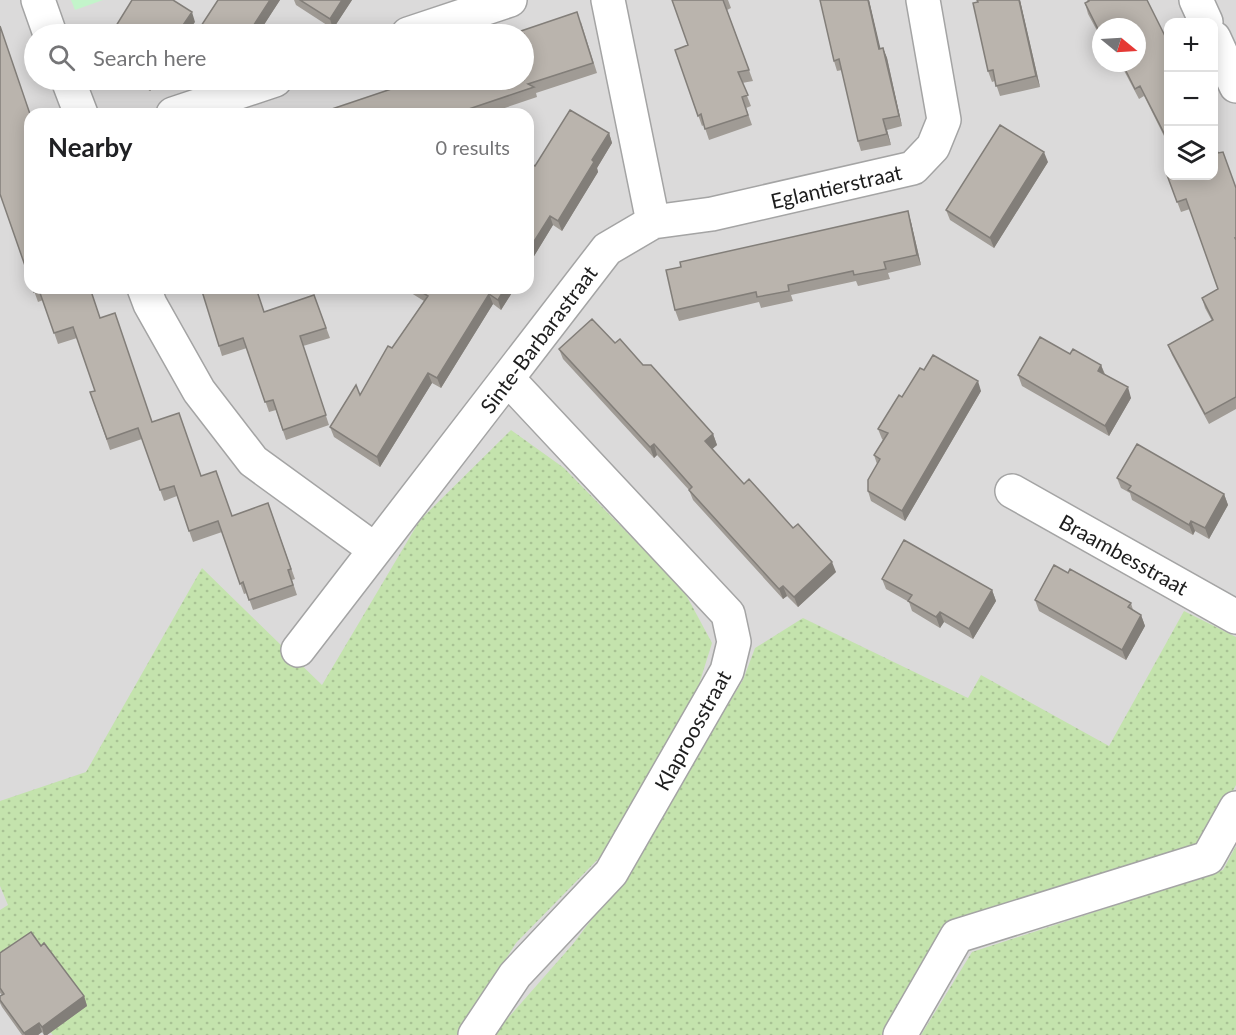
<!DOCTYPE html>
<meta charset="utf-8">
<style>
body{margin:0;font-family:Lato,sans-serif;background:#f2f2f2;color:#202124}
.controls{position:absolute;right:18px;top:18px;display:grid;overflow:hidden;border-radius:12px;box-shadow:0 3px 15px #0003}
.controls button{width:54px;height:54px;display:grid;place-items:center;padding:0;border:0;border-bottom:2px solid #e0e0e0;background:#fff;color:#202124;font:30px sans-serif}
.compass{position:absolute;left:1092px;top:18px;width:54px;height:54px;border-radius:50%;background:#fff;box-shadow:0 3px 15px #0003;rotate:108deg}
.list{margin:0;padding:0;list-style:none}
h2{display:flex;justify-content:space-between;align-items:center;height:78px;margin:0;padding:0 24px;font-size:26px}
h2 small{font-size:20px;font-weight:400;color:#757577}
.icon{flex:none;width:33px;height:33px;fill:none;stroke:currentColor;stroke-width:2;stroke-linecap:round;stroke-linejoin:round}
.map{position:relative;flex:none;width:1236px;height:1035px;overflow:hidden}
.search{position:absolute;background:#fff;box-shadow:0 3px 15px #0003;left:24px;top:24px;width:510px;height:66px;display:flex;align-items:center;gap:15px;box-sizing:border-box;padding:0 21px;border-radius:33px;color:#757577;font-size:22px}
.panel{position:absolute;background:#fff;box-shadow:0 3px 15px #0003;left:24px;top:108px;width:510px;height:186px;border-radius:18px}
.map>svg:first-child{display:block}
.residential{fill:#dbdada;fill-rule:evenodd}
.grass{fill:url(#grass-dots)}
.park{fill:url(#park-crowns)}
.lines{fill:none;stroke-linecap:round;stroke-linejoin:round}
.street-casing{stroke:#a4a4a4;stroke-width:36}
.street{stroke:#fff;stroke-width:33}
.wall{fill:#a09b95}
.shaded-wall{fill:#827e79}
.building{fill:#bab4ad;stroke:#827e79;stroke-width:1.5}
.labels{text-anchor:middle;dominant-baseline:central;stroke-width:4.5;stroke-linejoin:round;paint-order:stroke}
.street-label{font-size:21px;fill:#1d1d1d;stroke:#fff}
</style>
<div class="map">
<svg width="1236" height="1035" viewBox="0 0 1236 1035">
<defs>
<pattern id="grass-dots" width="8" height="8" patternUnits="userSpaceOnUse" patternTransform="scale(1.5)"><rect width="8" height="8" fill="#c4e3ad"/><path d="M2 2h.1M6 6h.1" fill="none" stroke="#a8c294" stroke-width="1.8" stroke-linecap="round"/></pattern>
<pattern id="park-crowns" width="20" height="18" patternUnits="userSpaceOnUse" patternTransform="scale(1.5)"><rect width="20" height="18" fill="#c3f4ca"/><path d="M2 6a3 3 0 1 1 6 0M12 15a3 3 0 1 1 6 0" fill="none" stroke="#a7d1ad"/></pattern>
</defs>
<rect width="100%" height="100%" fill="#edeae3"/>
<path class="residential" d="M0 0H1236V1035H0ZM1168 22H1214V176H1168ZM1101 27H1137V63H1101ZM34 34H524V80H34ZM30 114H528V288H30Z"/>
<path class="grass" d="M511 430 564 468 684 591 712 643 696 694 601 856 516 943 458 1035H53L0 977V910L8 905 0 886V801L86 772 202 568 322 685 420 520Z
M1184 611 1236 637V785L1206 840 1154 866 990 908 949 928 887 1035H493L573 944 628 871 743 680 755 648 803 618 968 698 981 675 1109 746Z
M1236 846V1035H921L972 952 1223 870Z"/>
<path class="park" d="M71 0H103L75 10Z"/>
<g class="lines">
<g class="street-casing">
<path id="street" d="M38 0 50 34
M608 0 653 222
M1196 0 1206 22
M408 34 510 0
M1214 38 1236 86
M68 80 81 114
M173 114 275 80
M144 288 150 304 199 391 253 461 374 549
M1012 491 1236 617
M298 650 607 249 653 222 712 214 913 168 933 147 944 120 923 0
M475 1035 515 975 611 873 727 671 734 642 728 614 508 379
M900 1035 957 936 1208 858 1236 808"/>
</g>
<use href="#street" class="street"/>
</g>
<path class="wall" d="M218 0H280L258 34H204L201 26Z
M294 0H352L333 29 296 5Z
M672 0H728L731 8 727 10 753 81 742 83 751 106 746 108 752 125 709 140 704 125 702 126 675 50 688 45Z
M869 0 880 49 883 48 887 58 902 126 887 130 891 145 861 151 858 141 842 70 837 71 834 61Z
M1020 0 1040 87 1000 96 995 81 992 82 988 71Z
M1087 0H1147L1168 42V144L1144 96 1139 99 1120 63H1137L1101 27V38L1088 14 1085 3 1088 2Z
M581 22 597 73 536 93 537 97 487 114H317L524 80Z
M132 80H158L150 91Z
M609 133 612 143 597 168 598 172 562 231 553 225 528 266 535 166Z
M1218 153 1236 188V409L1209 424 1172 355 1168 345 1212 321 1205 308 1202 298 1218 289 1190 209 1181 212 1167 175Z
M1048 162 994 248 950 220 946 210Z
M911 222 921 265 888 273 890 279 858 286 856 281 791 295 793 301 761 308 759 302 679 321 675 310Z
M33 288 100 318 152 422 201 476 232 516 268 503 295 579 292 580 297 595 253 610 247 593 244 594 222 532 193 542 177 496 164 501 142 439 110 450 90 392 95 391 77 338 58 344 43 300 38 302Z
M403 288H515L501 310 493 304 441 388 432 383 380 467 334 437 330 427 360 395 424 301Z
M314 295 330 338 303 346 329 425 286 440 276 410 269 412 247 348 222 356 219 346 264 312Z
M615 343 643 365 713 434 717 445 712 449 744 484 793 528 836 572 798 607 787 596 783 599 693 500 689 490 657 455 654 458 563 359 559 349Z
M1070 354 1101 365 1105 374 1131 398 1109 436 1022 386 1018 375Z
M924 370 981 391 905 521 871 501 868 491 877 464 874 455 883 440 882 439 878 429 902 397Z
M1117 478 1224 494 1228 505 1209 539 1195 531 1193 535 1132 500 1130 493 1121 488Z
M1068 573 1131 603 1133 610 1141 615 1145 626 1126 660 1039 611 1035 600Z
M882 579 992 590 996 601 973 639 944 622 940 628 912 611 909 602 886 589Z
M41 946 84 996 87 1006 47 1035H44L42 1032 38 1035H22L2 1007 0 1003V996L2 995 0 993V953Z"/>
<path class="shaded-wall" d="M270 0H280L258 34H248Z
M342 0H352L333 29 330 19Z
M868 0H869L883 59 879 49Z
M1019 0H1020L1040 87 1036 76Z
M192 12 195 22 187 34H177Z
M883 48 887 58 902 126 899 116Z
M148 80H158L150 91 147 81Z
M883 119 887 130 891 145 887 134Z
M609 133 612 143 597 168 598 172 562 231 558 221 592 160Z
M1044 152 1048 162 994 248 990 238Z
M908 211 911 222 921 265 917 255Z
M550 216 553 225 528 266V251Z
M505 288H515L501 310 498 300Z
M489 294 493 304 441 388 437 378Z
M1101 365 1105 376 1098 371Z
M428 373 432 383 380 467 377 457Z
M978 381 981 391 905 521 902 511Z
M1128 387 1131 398 1109 436 1105 426Z
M713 434 717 445 709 452 705 441Z
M654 444 657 455 654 458 650 447Z
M1224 494 1228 505 1209 539 1205 528Z
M1191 521 1195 531 1193 535 1189 525Z
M832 562 836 572 798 607 794 597Z
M783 586 787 596 783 599 779 589Z
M992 590 996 601 973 639 969 629Z
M940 612 944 622 940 628 936 617Z
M1141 615 1145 626 1126 660 1122 650Z
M84 996 87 1006 47 1035H44L42 1027Z
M39 1023 42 1032 38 1035H25L24 1033Z"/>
<path class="building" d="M132 0H173L192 12 177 34H111Z
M218 0H270L248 34H214L201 26Z
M300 0H342L330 19Z
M672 0H723L749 70 738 72 748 95 742 97 748 115 705 129 701 114 698 116 675 50 688 45Z
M820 0H868L879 49 883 48 899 116 883 119 887 134 858 141 839 59 834 61Z
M977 0H1019L1036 76 996 86 993 70 988 71 973 3 978 2Z
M1089 0H1147L1168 42V141L1140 86 1135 89 1122 63H1137V27H1101V32L1100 33 1085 3 1089 1Z
M577 12 593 63 528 84 534 87 454 114H317L418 80H524V34H512Z
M0 26 30 114V280L0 194Z
M570 110 609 133 592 160 594 162 558 221 550 216 528 251V165L530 163 535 166Z
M1000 125 1044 152 990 238 946 210Z
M1214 142 1218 153 1223 152 1236 188V238H1235L1236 240V397L1205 414 1168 345 1213 320 1202 298 1218 289 1186 199 1177 202 1167 175 1214 176Z
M908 211 917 255 884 262 886 269 854 275 853 271 788 285 789 291 757 297 756 292 675 310 666 270 681 267 680 262Z
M33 288H90L100 318 115 313 152 422 179 413 201 476 216 471 232 516 268 503 291 569 288 570 293 585 249 600 243 582 240 584 218 521 189 531 174 486 160 490 138 428 107 439 90 392 95 391 73 327 54 333 39 290 34 292Z
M201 288H256L264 312 314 295 326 328 300 336 326 415 283 430 273 400 265 402 243 338 219 346Z
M415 288H505L498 300 489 294 437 378 428 373 377 457 330 427 356 385 360 395 388 346 392 348 428 296Z
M592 319 615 343 620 339 643 365H651L713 434 705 441 744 484 749 479 793 528 798 524 832 562 794 597 783 586 779 589 689 490 692 487 654 444 650 447 559 349Z
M1040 337 1070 354 1073 349 1101 365 1098 371 1128 387 1105 426 1018 375Z
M933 355 978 381 902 511 868 491V480L880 459 874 455 888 433 878 429 899 395 902 397 920 368 924 370Z
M1137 444 1224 494 1205 528 1191 521 1189 525 1160 508 1128 490 1131 486 1117 478Z
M904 540 992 590 969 629 940 612 936 617 908 601 912 595 882 579Z
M1054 565 1068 573 1070 569 1131 603 1128 607 1141 615 1122 650 1035 600Z
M31 932 41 946 44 943 84 996 42 1027 39 1023 24 1033 0 1000V996L4 994 0 988V953Z"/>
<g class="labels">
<g class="street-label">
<text transform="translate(836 186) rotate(-13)">Eglantierstraat</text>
<text transform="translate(538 339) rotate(-53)">Sinte-Barbarastraat</text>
<text transform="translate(1124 554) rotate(29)">Braambesstraat</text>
<text transform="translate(692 730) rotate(-61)">Klaproosstraat</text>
</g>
</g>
</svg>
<div class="controls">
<button>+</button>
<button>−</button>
<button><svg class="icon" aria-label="layers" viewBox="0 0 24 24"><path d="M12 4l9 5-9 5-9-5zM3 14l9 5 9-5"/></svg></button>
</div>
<svg class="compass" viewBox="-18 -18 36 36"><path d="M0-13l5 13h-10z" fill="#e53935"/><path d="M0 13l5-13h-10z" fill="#757577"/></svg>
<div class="search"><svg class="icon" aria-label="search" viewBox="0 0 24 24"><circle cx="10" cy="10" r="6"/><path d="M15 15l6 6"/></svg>Search here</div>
<section class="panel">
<h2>Nearby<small>0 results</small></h2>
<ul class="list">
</ul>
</section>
</div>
